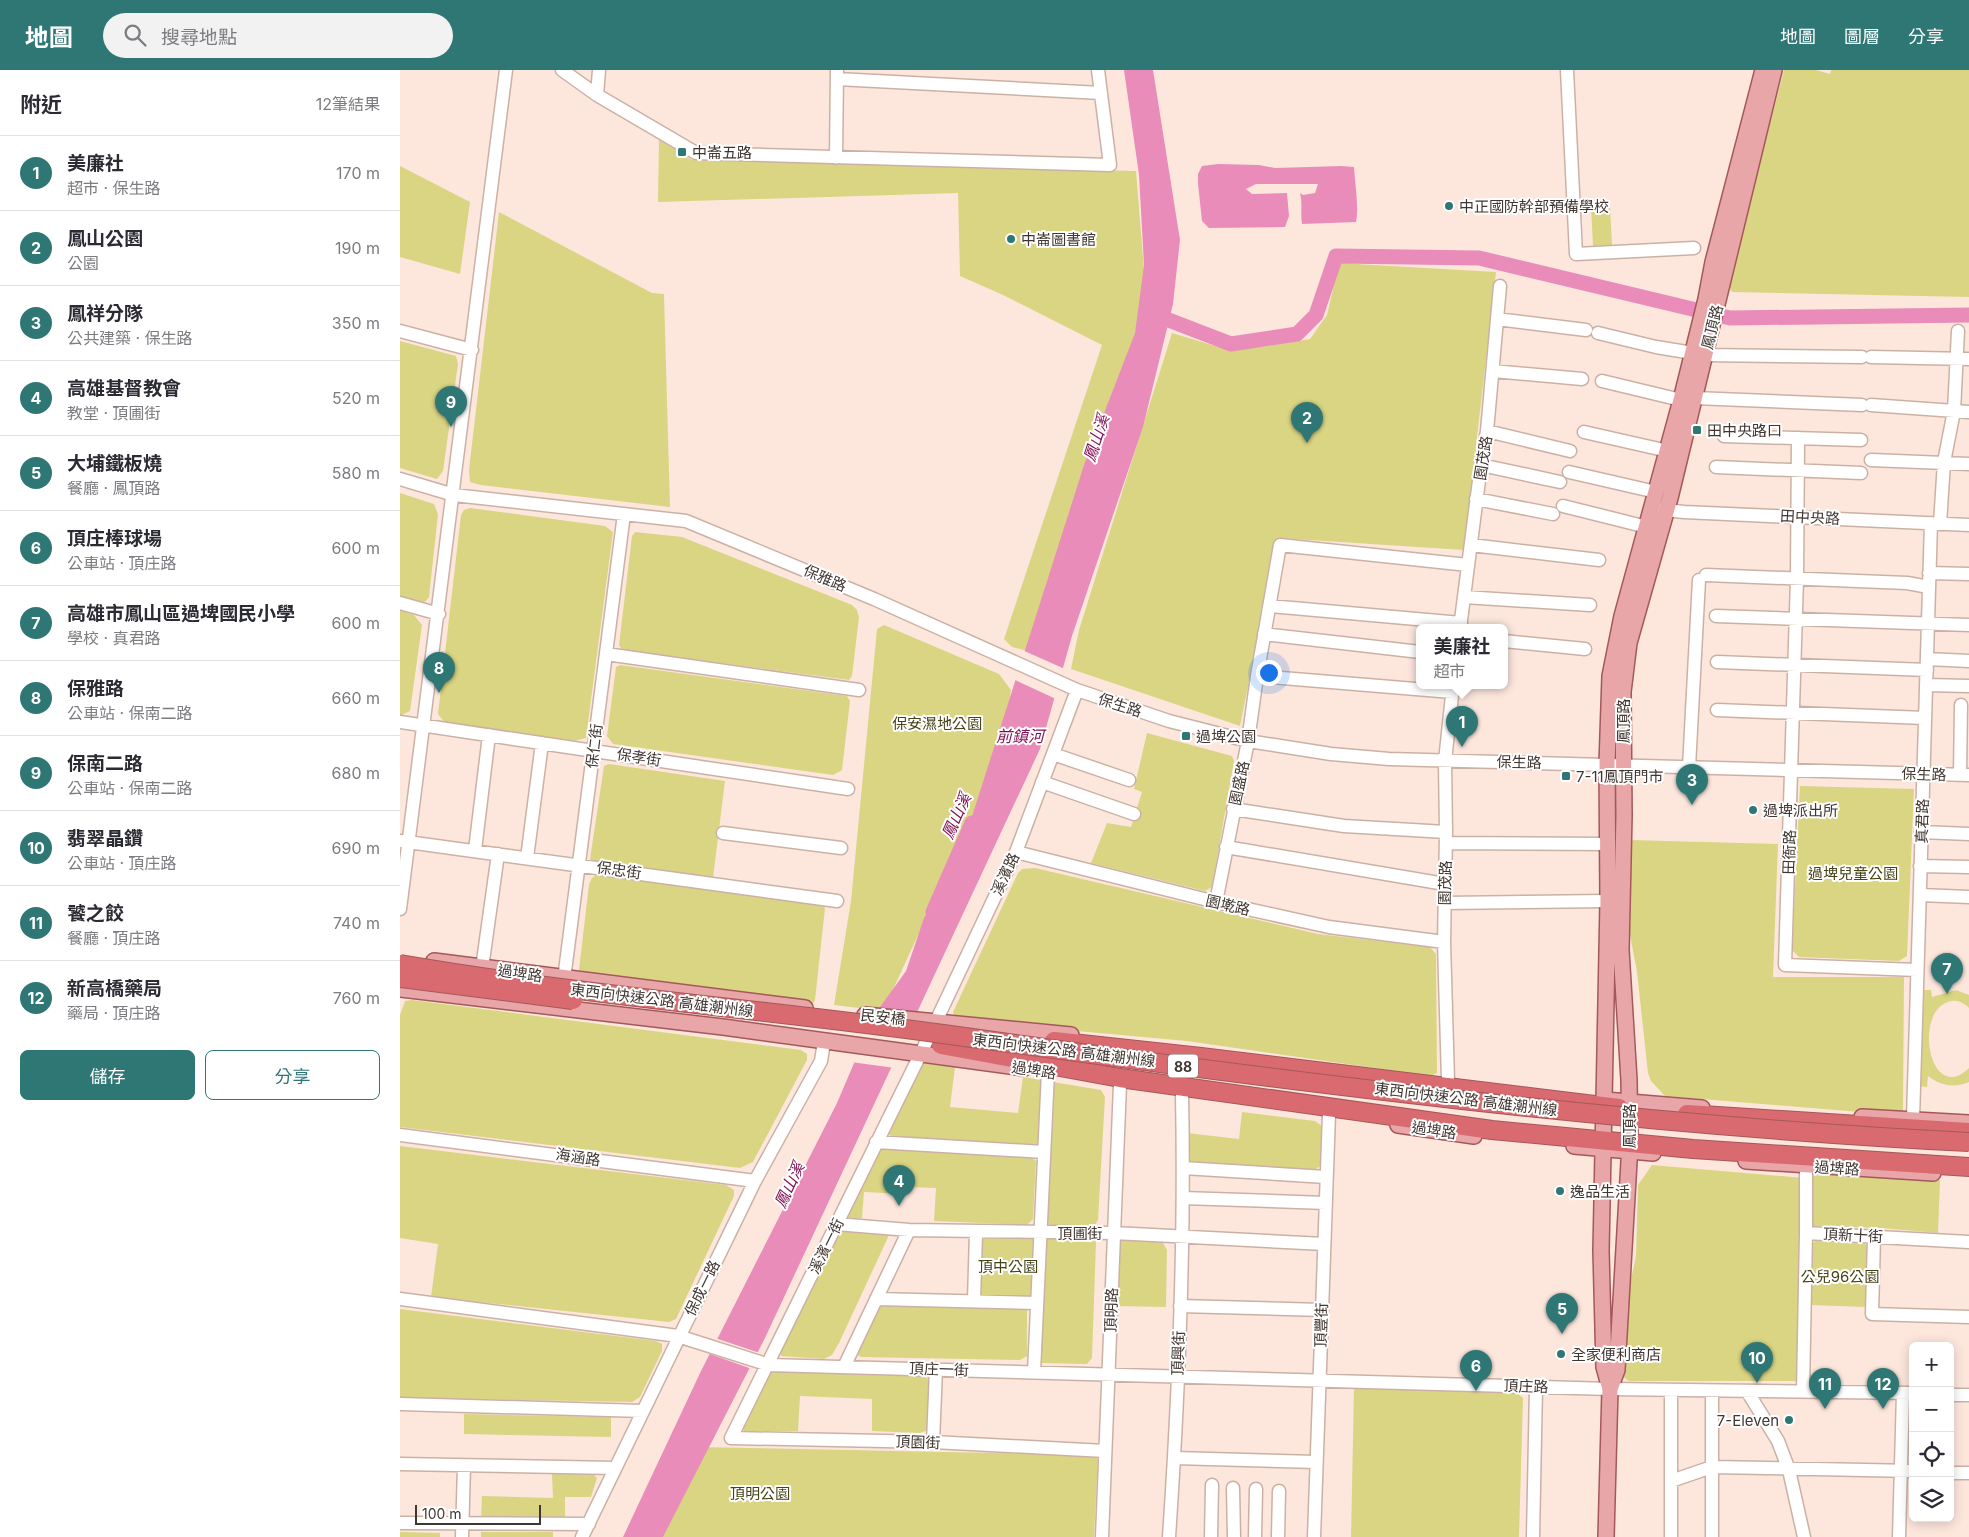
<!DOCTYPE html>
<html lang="zh-TW">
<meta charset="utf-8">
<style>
body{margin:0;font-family:Inter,"Noto Sans TC",sans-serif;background:#f2f2f3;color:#2b2b33}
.controls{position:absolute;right:15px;bottom:15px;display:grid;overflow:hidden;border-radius:8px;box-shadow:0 2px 12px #0003}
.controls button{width:45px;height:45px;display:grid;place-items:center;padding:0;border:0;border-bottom:1px solid #e1e1e2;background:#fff;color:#2b2b33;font:25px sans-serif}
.scale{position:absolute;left:15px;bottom:12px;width:126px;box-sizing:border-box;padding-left:5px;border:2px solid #413631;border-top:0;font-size:14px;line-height:18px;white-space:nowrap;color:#413631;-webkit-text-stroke:4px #fff;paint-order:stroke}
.you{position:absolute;left:868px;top:602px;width:18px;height:18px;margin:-12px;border:4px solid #fff;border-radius:50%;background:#1a73e8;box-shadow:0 0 0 8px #1a73e833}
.badge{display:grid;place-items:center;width:32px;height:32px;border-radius:50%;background:#2e7775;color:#fff;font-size:16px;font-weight:700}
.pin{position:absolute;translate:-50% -41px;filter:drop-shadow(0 1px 2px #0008)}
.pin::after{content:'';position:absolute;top:26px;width:18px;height:15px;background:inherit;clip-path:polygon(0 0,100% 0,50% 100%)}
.popup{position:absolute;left:1016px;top:554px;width:92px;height:65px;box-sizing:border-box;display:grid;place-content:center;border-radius:8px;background:#fff;filter:drop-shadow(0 1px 4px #0005);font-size:16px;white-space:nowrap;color:#7c7c81}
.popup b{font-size:19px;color:#2b2b33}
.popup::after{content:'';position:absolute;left:50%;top:100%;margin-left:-10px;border:10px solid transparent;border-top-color:#fff}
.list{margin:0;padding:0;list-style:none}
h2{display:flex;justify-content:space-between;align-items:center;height:65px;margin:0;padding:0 20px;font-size:21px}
h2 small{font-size:16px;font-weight:400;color:#7c7c81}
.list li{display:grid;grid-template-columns:32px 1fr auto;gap:15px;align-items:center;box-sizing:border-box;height:75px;padding:0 20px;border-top:1px solid #e1e1e2}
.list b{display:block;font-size:19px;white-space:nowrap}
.list p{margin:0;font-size:16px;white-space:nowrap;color:#7c7c81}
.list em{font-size:16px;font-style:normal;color:#7c7c81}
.actions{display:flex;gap:10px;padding:15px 20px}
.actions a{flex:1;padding:11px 0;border:1px solid #2e7775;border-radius:8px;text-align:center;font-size:18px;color:#2e7775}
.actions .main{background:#2e7775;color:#fff}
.icon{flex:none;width:28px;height:28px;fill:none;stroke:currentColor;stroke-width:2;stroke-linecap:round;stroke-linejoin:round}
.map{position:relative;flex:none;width:1569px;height:1467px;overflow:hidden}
header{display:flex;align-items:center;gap:30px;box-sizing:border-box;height:70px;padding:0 25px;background:#2e7775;color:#fff}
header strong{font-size:24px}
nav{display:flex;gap:28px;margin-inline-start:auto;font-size:18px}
.search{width:350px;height:45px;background:#f2f2f3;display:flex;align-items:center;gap:12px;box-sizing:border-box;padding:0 18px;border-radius:28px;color:#7c7c81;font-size:19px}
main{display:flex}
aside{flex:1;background:#fff}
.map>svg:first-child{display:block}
.green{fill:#dad583}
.water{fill:#ea8cba}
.pier{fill:#fde7dd}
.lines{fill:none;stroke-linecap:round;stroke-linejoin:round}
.river{stroke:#ea8cba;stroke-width:15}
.minor-casing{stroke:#cbb1a5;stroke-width:15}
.major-casing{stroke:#a4585a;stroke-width:18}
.highway-casing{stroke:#a4585a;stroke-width:20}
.minor{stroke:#fff;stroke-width:12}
.major{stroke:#e8a6a9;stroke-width:15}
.highway{stroke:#d96b70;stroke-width:18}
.highway-bridge-casing{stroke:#a4585a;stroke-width:20;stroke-linecap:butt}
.highway-bridge{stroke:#d96b70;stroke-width:18}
.poi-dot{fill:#2e7775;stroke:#fff;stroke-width:2}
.labels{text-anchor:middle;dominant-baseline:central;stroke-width:4;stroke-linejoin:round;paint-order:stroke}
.shield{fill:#fff;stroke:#7a726f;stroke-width:1}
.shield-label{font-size:14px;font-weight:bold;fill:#413631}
.poi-label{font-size:15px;fill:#413631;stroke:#fff;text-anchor:start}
.street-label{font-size:15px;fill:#413631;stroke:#fff}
.park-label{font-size:15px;fill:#464317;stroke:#fff}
.water-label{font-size:16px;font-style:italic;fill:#7f0f54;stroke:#fff}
</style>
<header>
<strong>地圖</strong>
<div class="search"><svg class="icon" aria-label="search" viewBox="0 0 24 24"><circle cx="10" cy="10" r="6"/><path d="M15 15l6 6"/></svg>搜尋地點</div>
<nav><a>地圖</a><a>圖層</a><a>分享</a></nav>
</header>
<main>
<aside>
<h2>附近<small>12筆結果</small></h2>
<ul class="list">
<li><span class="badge">1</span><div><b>美廉社</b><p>超市 · 保生路</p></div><em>170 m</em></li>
<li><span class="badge">2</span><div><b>鳳山公園</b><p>公園</p></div><em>190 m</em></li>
<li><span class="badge">3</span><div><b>鳳祥分隊</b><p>公共建築 · 保生路</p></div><em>350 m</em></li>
<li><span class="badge">4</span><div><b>高雄基督教會</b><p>教堂 · 頂圃街</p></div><em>520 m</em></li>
<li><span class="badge">5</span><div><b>大埔鐵板燒</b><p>餐廳 · 鳳頂路</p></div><em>580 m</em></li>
<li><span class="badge">6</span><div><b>頂庄棒球場</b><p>公車站 · 頂庄路</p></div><em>600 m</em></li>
<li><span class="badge">7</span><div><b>高雄市鳳山區過埤國民小學</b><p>學校 · 真君路</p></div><em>600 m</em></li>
<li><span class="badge">8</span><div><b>保雅路</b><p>公車站 · 保南二路</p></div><em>660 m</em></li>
<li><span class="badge">9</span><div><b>保南二路</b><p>公車站 · 保南二路</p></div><em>680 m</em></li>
<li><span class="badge">10</span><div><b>翡翠晶鑽</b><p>公車站 · 頂庄路</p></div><em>690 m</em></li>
<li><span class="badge">11</span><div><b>饕之餃</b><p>餐廳 · 頂庄路</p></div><em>740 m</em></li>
<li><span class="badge">12</span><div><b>新高橋藥局</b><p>藥局 · 頂庄路</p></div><em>760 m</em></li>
</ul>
<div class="actions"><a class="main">儲存</a><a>分享</a></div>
</aside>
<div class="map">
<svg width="1569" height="1467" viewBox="0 0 1569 1467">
<rect width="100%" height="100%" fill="#fde7dd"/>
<path class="green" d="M1384 0H1416L1430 4 1431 0H1569V227L1332 222 1328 216Z
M259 69 292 90 736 101 746 224 703 375 628 581 612 577 604 569 702 275 603 225 560 206 558 123 258 132Z
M0 96 70 132 60 204 0 187Z
M1210 136 1212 175 1193 176 1191 137Z
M99 142 252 223 264 224 270 437 81 415 70 412 69 400Z
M939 193 1096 202 1064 480 878 468 840 656 671 599 679 560 772 263 822 278 867 276 910 269 927 245Z
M0 271 56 286 58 294 43 401 37 409 0 398Z
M0 423 34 434 38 444 29 527 26 531 21 533 0 528Z
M70 438 205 456 213 462 186 668 174 671 45 653 38 644 61 445 64 440Z
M235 462 282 467 452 535 457 540 459 547 452 606 449 610 222 580 219 575 232 466Z
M0 540 14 545 22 555 10 641 0 646Z
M484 555 599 604 611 620 600 688 483 941 434 935 451 831 477 559Z
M220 595 447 626 450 631 442 700 433 705 213 674 207 666 216 597Z
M747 663 832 686 834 691 812 817 805 821 691 793 707 753 731 757 742 722 734 719Z
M209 694 325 711 313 808 194 793 190 789 204 696Z
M1400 716 1514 719 1507 886 1499 891 1399 887 1392 880Z
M1230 770 1378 774 1373 907H1504L1503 1041 1496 1045 1265 1026 1251 1011 1248 1003 1237 902 1228 854Z
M635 798 918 864 1030 877 1036 884 1037 1003 1030 1006 787 971 556 950 553 942 618 803 622 799Z
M199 803 421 832 425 838 415 930 412 935 185 905 179 900 189 814 192 808Z
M1521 920H1531L1532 927 1556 920 1569 925V938C1563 932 1556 929 1548 932 1513 943 1530 1036 1569 998V1012C1554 1018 1541 1016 1528 1006L1527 1017 1518 1016Z
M12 930 401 980 407 984V990L353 1092 340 1098 0 1057V945L5 931Z
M524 993 555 997 550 1037 618 1043 623 1007 641 1010 643 1015 641 1072 636 1075 491 1066 485 1062 518 999Z
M653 1012 701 1020 705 1027 698 1150 695 1155H650L645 1150Z
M842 1042 915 1051 922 1056V1095L914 1100 792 1096 788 1092 787 1063 839 1069Z
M0 1076 326 1115 334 1120V1126L276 1249 269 1252 31 1227 38 1174 0 1168Z
M483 1076 630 1085 636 1091 633 1149 627 1155 534 1151 536 1118 505 1117 504 1124 464 1122 462 1148 448 1149 445 1145 477 1079Z
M1252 1095 1405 1108 1397 1311H1229L1222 1306 1225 1237 1236 1186 1238 1115Z
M1411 1105 1540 1110 1538 1163 1481 1158 1411 1156Z
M446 1159 490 1163 439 1273 432 1285 424 1289 381 1286V1280L439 1161Z
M586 1166 634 1167 635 1220 630 1227H583L579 1223 582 1169Z
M649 1166H690L696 1172 692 1288 687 1294 642 1293 638 1285 643 1171Z
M721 1169 762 1171 767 1180 766 1237 715 1236 717 1173Z
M1415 1171 1465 1174 1470 1178 1467 1237 1410 1235 1411 1176Z
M485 1232 623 1236 627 1240V1286L620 1290 461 1287 456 1284 479 1237Z
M0 1239 256 1271 262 1274V1281L240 1327 232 1332 0 1328Z
M373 1298 523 1303 529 1310 528 1360 520 1363 472 1361V1329L400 1326 398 1361H344L342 1356Z
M954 1317 1116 1322 1123 1328 1119 1467H951Z
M64 1344 211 1347V1367L64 1364Z
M299 1377 698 1385 694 1467H255Z
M152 1404H193L197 1408 191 1427H165V1451L81 1450 82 1426 153 1428Z
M0 1462 40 1463V1467H0Z
M81 1462H153V1467H81Z"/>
<path class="water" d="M724 0H753L780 170 773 234 743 357 672 566 640 679 365 1268 263 1467H223L301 1301 437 1033 475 944 506 901 524 848 554 803 684 395 735 263 744 195 739 105Z
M818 94 859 95 875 98 941 96 954 97C955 114 959 137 956 152L902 154C900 143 903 134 900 123L903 125 915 123 918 114H856L846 119 852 124 887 123 889 146 885 157 809 158 802 151 798 114V104L802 96Z"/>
<path class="pier" d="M622 580 665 599 656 629 613 609Z
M473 943 519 946 495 998 451 992Z
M315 1268 360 1283 352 1299 307 1283Z"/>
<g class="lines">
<path class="river" d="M753 244 831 274 897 264 916 245 936 186 1079 188 1330 248 1569 245
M533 842 572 753"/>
<g class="minor-casing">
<path id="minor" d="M162 0 197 25 296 83 710 95 698 0
M1167 0 1176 184 1294 178
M437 9 701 23
M197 25 199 0
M436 88 437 0
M1097 249 1186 260
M0 261 72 280
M1198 263 1256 277 1305 285 1462 287
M1471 287 1569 289
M1093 301 1182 309
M1202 311 1281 330
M1295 328 1462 335
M1471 335 1569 342
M1087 361 1170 381
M1184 362 1268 381
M1324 366 1461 370
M1398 368 1397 509 1385 895 1517 900
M1471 390 1569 394
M1081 395 1160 412
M1316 397 1461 403
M1169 402 1256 422
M0 409 54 425 286 451 474 529 677 620 769 651 848 671 931 684 989 689 1569 705
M1076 429 1153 444
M1163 436 1247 457
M1257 439 1284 442 1569 455
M1540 454 1544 392 1554 341 1558 261
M1071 475 1199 490
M1529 503 1569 504
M1306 505 1507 513 1529 517
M1064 527 1190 535
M0 533 39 544
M869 536 1061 553
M1316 546 1569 555
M1060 558 1081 395 1087 361 1100 216
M864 564 1020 582
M1104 571 1185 579
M206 584 459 620
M1527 589 1569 591
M1317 592 1527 600
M857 606 1052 622
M1526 615 1569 616
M677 620 616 782 521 983 331 1368 533 1372 705 1381
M1317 640 1525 648
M0 652 448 719
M653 684 729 710
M1289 697 1299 510
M1560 705 1561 635
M642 712 734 744
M833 739 944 756 1046 762
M1521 762 1569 764
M323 763 441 778
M0 771 437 831
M1046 773 1208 774
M826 777 1045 814
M75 780 89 665
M616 782 816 832 929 857 1044 872
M127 788 142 673
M1520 796 1569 797
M1520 825 1569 827
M816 832 848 671 857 606 880 475 1068 495
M1045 833 1208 831
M0 839 106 0
M82 898 98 784
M164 909 224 444
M1048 1011 1044 872 1046 762 1045 691 1053 616
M1513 1049 1531 453
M0 1065 355 1111
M476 1072 644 1082
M1406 1096V1163
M783 1098 926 1107
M783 1128 926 1133
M436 1154 509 1160 714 1163 924 1174
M1474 1166 1472 1244 1569 1247
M0 1229 278 1266 369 1295 1210 1319 1513 1323
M476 1229 637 1233
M574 1231 576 1162
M780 1236 922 1240
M444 1297 509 1160
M634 1302 648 1002
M1312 1321V1467
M1347 1321 1378 1371 1389 1400 1404 1467
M1403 1321 1406 1163 1569 1172
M1550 1325H1569
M0 1334 243 1341
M533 1372 536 1299
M774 1388 916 1392
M0 1394 215 1398
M1550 1403H1569
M1271 1411 1312 1397 1513 1401
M833 1418 834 1467
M0 1453 189 1454
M62 1467 64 1396
M182 1467 355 1111 421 991 424 972
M702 1467 720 1014
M769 1467C779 1320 785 1171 782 1024
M811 1467 812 1415
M855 1467 856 1419
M878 1467 879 1421
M914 1467 929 1044
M1133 1467 1136 1317
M1271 1467V1320
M1499 1467 1503 1323"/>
</g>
<g class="major-casing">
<path id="major" d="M34 891 405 938
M0 919 323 957 624 998
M465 945 671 965
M1205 1030 1302 1038
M1462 1047 1569 1053
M998 1055 1074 1066
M1174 1076 1253 1083
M1346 1091 1533 1103
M1210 1319 1217 1300 1230 1074 1229 1010 1221 880 1224 745 1223 622 1229 573 1270 428 1374 0
M1206 1467 1210 1319 1204 1297 1201 1181 1208 831 1207 694 1210 606 1222 546 1281 330 1306 229 1313 192 1363 0"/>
</g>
<g class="highway-casing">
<path id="highway" d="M654 971 801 987 1219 1038
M541 975 720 1008 1092 1060 1293 1079 1569 1097
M1287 1044 1569 1062"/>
</g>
<use href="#minor" class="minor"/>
<use href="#major" class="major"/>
<use href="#highway" class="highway"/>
<g class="highway-bridge-casing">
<path id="highway-bridge" d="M0 894C180 925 362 939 543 964 884 1011 1226 1055 1569 1072
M0 908 173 930"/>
</g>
<use href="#highway-bridge" class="highway-bridge"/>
</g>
<g class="poi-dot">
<rect x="277" y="77" width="10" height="10" rx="2.5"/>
<circle cx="1049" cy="136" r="5"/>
<circle cx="611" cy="169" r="5"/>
<rect x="1292" y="355" width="10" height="10" rx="2.5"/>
<rect x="781" y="661" width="10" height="10" rx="2.5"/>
<rect x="1161" y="701" width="10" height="10" rx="2.5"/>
<circle cx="1353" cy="740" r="5"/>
<circle cx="1160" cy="1121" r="5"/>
<circle cx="1161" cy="1284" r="5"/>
<circle cx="1389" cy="1350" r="5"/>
</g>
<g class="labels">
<rect class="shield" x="768" y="984.5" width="30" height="23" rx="4"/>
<g class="shield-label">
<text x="783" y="996">88</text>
</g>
<g class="poi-label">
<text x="292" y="82">中崙五路</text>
<text x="1059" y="136">中正國防幹部預備學校</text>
<text x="621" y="169">中崙圖書館</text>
<text x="1307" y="360">田中央路口</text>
<text x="796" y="666">過埤公園</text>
<text x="1176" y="706">7-11鳳頂門市</text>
<text x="1363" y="740">過埤派出所</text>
<text x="1170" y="1121">逸品生活</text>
<text x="1171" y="1284">全家便利商店</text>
<text x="1379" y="1350" text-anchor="end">7-Eleven</text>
</g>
<g class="street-label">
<text transform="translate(1312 257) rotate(-76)">鳳頂路</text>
<text transform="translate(1083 388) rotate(-81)">園茂路</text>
<text transform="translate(1410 447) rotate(3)">田中央路</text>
<text transform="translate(425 508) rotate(23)">保雅路</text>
<text transform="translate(720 635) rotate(18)">保生路</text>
<text transform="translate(1223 651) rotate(-90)">鳳頂路</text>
<text transform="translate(194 676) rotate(-83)">保仁街</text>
<text transform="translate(239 687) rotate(9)">保孝街</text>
<text transform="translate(1119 692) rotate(1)">保生路</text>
<text transform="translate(1524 704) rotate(2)">保生路</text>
<text transform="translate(839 713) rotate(-78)">園盛路</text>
<text transform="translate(1522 751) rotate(-88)">真君路</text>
<text transform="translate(1389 782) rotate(-88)">田衙路</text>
<text transform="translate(219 800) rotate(8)">保忠街</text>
<text transform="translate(605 804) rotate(-65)">溪濱路</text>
<text transform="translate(1045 813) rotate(-89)">園茂路</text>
<text transform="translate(828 835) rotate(13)">園墘路</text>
<text transform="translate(120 903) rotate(8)">過埤路</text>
<text transform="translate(262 930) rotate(7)">東西向快速公路 高雄潮州線</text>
<text transform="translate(483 947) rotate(6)">民安橋</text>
<text transform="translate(664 980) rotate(7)">東西向快速公路 高雄潮州線</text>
<text transform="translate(634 1000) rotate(9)">過埤路</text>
<text transform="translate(1066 1029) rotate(7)">東西向快速公路 高雄潮州線</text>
<text transform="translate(1229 1056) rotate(-90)">鳳頂路</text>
<text transform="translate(1034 1060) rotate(8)">過埤路</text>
<text transform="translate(178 1087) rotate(8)">海涵路</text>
<text transform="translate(1437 1098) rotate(3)">過埤路</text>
<text x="680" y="1163">頂圃街</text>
<text transform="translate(1453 1165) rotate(3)">頂新十街</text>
<text transform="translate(426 1176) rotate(-64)">溪濱一街</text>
<text transform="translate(302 1218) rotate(-64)">保成一路</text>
<text transform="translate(711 1240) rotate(-88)">頂明路</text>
<text transform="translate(921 1255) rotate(-88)">頂豐街</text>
<text transform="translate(778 1283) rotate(-88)">頂興街</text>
<text transform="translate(539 1299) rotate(2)">頂庄一街</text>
<text transform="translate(1126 1316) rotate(2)">頂庄路</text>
<text transform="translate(518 1372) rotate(2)">頂園街</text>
</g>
<g class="park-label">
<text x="537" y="653">保安濕地公園</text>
<text x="1453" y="803">過埤兒童公園</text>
<text x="608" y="1196">頂中公園</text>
<text x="1440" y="1206">公兒96公園</text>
<text x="360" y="1423">頂明公園</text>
</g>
<g class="water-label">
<text transform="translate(696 368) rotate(-72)">鳳山溪</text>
<text x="620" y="666">前鎮河</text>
<text transform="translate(556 746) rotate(-66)">鳳山溪</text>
<text transform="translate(389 1115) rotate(-65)">鳳山溪</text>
</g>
</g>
</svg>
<div class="controls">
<button>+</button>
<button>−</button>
<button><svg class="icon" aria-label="locate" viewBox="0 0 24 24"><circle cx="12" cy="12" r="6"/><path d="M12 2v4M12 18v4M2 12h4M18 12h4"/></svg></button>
<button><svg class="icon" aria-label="layers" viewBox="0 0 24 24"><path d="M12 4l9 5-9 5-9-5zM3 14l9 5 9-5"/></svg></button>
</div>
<div class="scale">100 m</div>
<div class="you"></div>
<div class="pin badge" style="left:1062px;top:677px">1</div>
<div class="popup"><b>美廉社</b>超市</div>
<div class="pin badge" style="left:907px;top:373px">2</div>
<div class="pin badge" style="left:1292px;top:735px">3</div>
<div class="pin badge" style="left:499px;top:1136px">4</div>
<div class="pin badge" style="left:1162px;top:1264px">5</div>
<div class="pin badge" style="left:1076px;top:1321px">6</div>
<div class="pin badge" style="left:1547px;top:924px">7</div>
<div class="pin badge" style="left:39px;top:623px">8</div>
<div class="pin badge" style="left:51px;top:357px">9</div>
<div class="pin badge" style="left:1357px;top:1313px">10</div>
<div class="pin badge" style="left:1425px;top:1339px">11</div>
<div class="pin badge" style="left:1483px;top:1339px">12</div>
</div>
</main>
